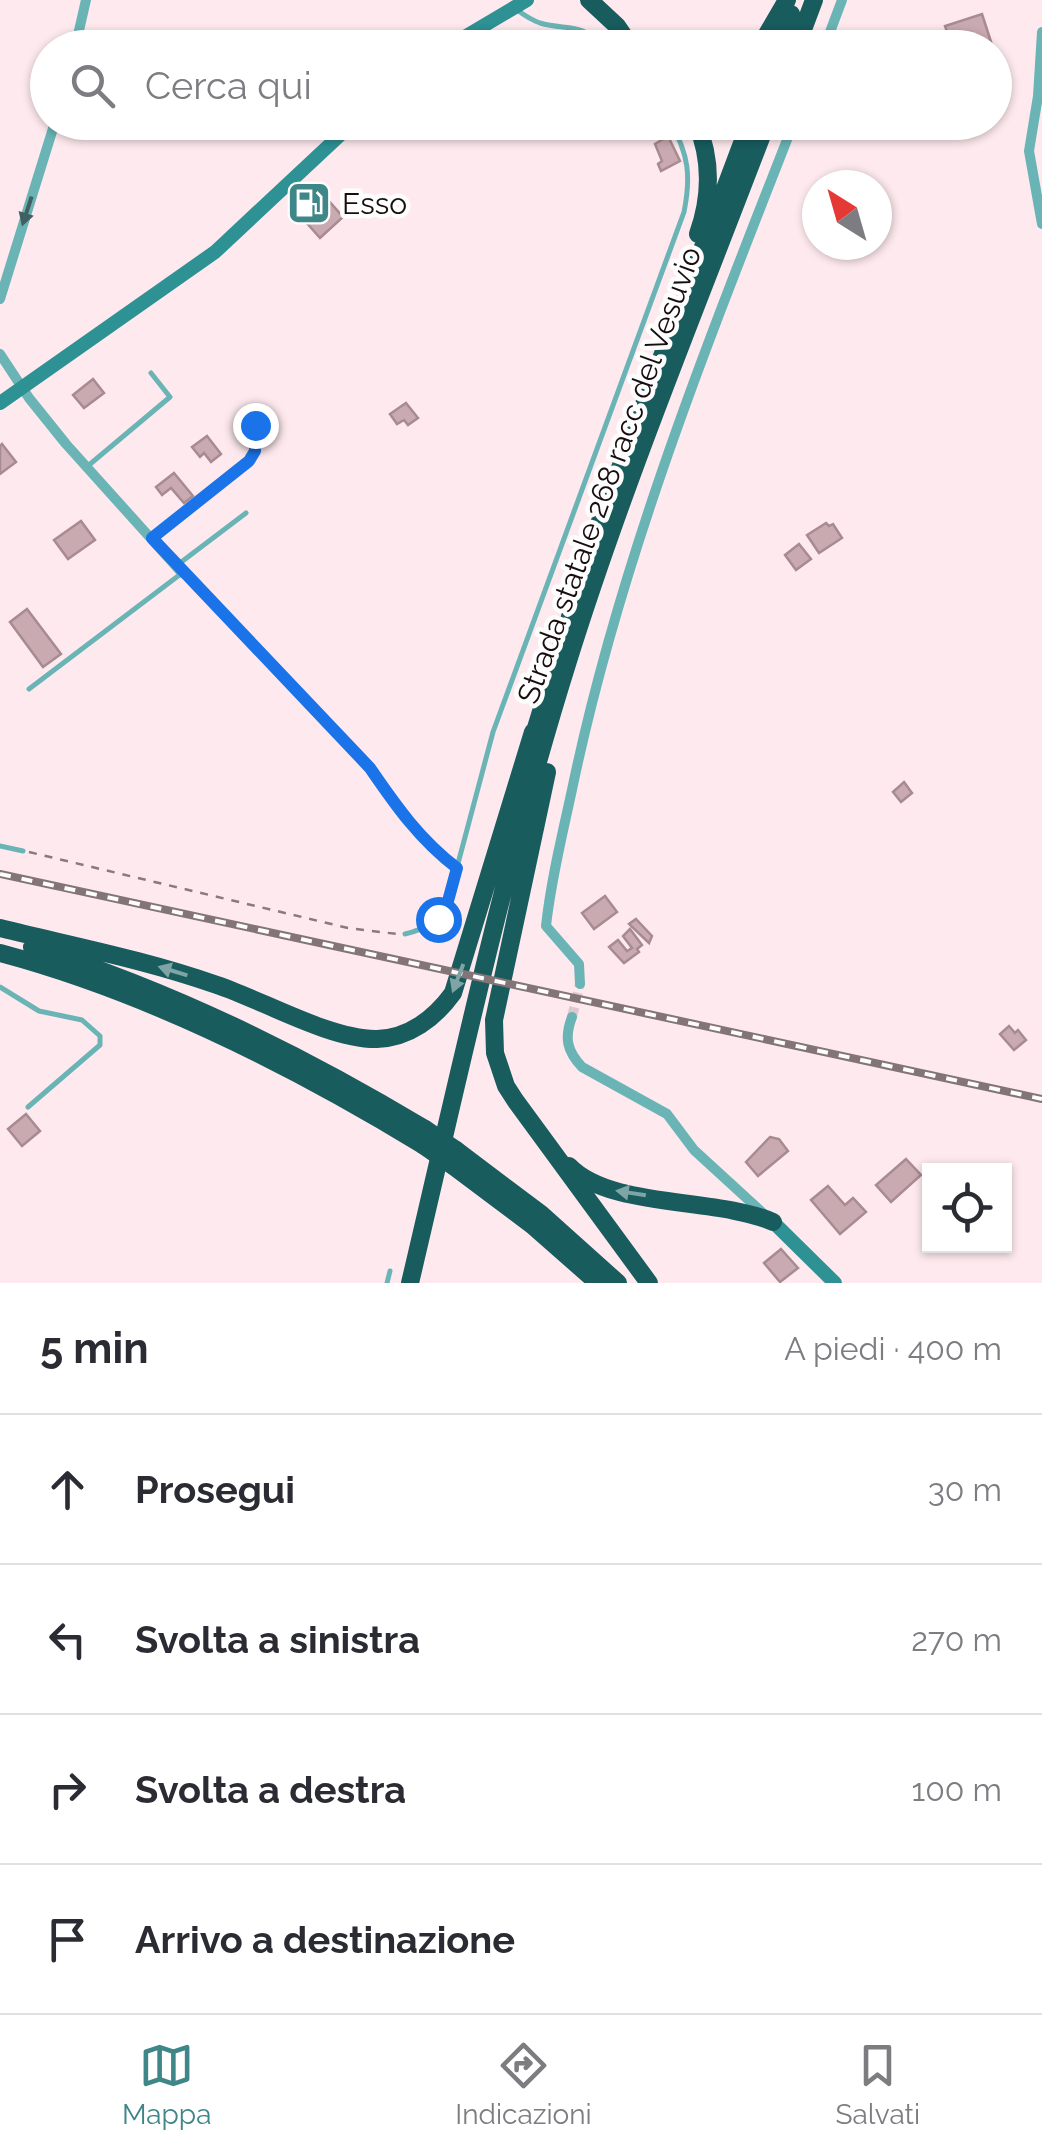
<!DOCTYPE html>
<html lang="it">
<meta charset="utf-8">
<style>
body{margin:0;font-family:Raleway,sans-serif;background:#f2f2f3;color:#2b2b33}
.controls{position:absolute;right:30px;bottom:30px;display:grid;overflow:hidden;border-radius:0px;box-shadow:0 2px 8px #0004}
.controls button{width:90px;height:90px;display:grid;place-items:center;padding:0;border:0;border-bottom:2px solid #e1e1e2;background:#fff;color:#2b2b33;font:50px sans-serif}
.compass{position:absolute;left:802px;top:170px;width:90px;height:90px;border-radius:50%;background:#fff;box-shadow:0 2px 8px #0004;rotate:323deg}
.stop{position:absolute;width:30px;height:30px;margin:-22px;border:8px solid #1a73e8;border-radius:50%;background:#fff}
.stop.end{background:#1a73e8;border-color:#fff;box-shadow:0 2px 10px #0008}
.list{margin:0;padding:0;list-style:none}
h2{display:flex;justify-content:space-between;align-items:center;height:130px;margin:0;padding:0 40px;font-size:42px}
h2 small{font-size:32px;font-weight:400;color:#7c7c81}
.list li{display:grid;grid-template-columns:65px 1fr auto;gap:30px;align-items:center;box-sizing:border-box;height:150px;padding:0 40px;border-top:2px solid #e1e1e2}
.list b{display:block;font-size:38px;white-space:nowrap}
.list em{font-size:32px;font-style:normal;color:#7c7c81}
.icon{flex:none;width:55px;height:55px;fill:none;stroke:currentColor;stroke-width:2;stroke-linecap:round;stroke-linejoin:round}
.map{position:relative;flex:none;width:1042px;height:1283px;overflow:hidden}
.search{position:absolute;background:#fff;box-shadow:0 2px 8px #0004;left:30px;right:30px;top:30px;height:110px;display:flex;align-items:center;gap:25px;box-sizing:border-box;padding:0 35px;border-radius:55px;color:#7c7c81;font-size:38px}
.sheet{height:730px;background:#fff}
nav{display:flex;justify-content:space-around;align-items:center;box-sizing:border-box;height:140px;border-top:2px solid #e1e1e2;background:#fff;font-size:28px;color:#7c7c81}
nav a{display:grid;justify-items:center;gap:5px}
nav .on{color:#3e8688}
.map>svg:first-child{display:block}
.building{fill:#caaab1;stroke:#a88a91;stroke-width:2.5}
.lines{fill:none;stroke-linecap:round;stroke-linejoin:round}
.street-tunnel{stroke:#dbc9cd;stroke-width:10;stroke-dasharray:10 5;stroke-linecap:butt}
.path{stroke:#897a7d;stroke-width:2.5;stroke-dasharray:8 8;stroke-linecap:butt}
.lane{stroke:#6ab4b6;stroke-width:5}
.street{stroke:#6ab4b6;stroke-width:10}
.secondary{stroke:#2e9194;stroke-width:14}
.highway{stroke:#185c5e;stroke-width:18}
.rail-casing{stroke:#837477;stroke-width:8}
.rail{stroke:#fdfdfd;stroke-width:4;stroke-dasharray:11;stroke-linecap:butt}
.highway-bridge{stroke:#185c5e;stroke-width:18}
.oneway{fill:#406062}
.oneway2{fill:#7fa4a6}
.route{stroke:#1a73e8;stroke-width:12}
.labels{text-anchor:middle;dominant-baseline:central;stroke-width:9;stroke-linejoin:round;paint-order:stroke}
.poi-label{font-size:30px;fill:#170d0f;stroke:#fdfdfd;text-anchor:start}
.street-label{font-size:30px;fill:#170d0f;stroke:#fdfdfd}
</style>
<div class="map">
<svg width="1042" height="1283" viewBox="0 0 1042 1283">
<rect width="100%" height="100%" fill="#feeaee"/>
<path class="building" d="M982 14 993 48H953L945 26Z
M668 136 680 161 661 171 658 164 662 161 655 144Z
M321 192 343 217 320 238 298 213Z
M93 379 104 393 84 408 73 395Z
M406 403 418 418 408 425 404 420 397 424 390 414Z
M207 436 221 454 211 462 204 453 200 457 192 447Z
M2 444 16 462 0 474V446Z
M174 473 193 496 184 503 171 488 162 495 156 487Z
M81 521 95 540 68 559 54 540Z
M826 523 829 526 833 524 842 538 819 553 807 535Z
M799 544 811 559 796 570 785 555Z
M27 609 61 654 43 667 10 622Z
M904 782 912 793 901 802 893 792Z
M605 896 617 912 594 929 582 913Z
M636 919 652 936 649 943 629 924Z
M630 929 642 945 637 949 639 952 624 963 609 947 618 940 627 951 632 948 623 936Z
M1009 1026 1015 1033 1018 1030 1026 1040 1014 1050 1000 1034Z
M26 1114 40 1131 22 1146 8 1129Z
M770 1137 779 1139 788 1151 758 1176 746 1162Z
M906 1159 921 1175 891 1202 876 1185Z
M828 1186 845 1205 853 1198 866 1212 840 1234 811 1200Z
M781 1249 798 1268 780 1282 764 1263Z"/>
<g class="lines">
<path class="street-tunnel" d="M572 1017 580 984"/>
<path class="path" d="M222 614 370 768C396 806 413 831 449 862
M29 852 348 928 397 934"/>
<path class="lane" d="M517 10C524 15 531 20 540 23 567 31 583 21 602 48
M89 465 170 397 151 373
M152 538 249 461 255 451 259 414
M176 566 246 513
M29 689 182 573 218 609
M0 846 23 851
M405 934C427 929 437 920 448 901L493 732 684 212C691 177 689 154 670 122
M0 987 39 1011 82 1020 100 1036V1045L28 1107
M387 1283 390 1271"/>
<path class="street" d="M1042 32 1038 96 1029 151 1042 224
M75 48 86 0
M824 48 842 0
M0 299 55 122
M0 354 29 398 66 444 182 573
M580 984 579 964 546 926C551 879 563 832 573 785 621 557 709 339 794 122
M572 1017C564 1038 567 1051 582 1067L667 1114 694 1150 765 1215"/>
<path class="secondary" d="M446 48 527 0
M0 403 215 252 354 122
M773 1222 835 1283"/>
<path class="highway" d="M589 0 617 26 632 48
M759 48 787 0
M779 48 791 14
M796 48 814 0
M696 122C712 159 711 197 698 234
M532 741 596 532 750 122
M547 772 494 1020 495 1053 506 1086 515 1100 649 1283
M0 928C73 946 146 960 217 985 262 1000 331 1040 377 1039 409 1038 435 1018 453 993L533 732
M32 947C170 990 302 1055 425 1129
M0 953C147 992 293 1066 423 1145
M456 1150 541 1214 618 1283
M452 1165 532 1225 598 1283
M569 1166C610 1209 716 1197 773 1222
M410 1283C459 1075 504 865 568 661 625 479 699 301 767 122"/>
<g class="rail-casing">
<path id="rail" d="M0 874 1042 1099"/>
</g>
<use href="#rail" class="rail"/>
<path class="highway-bridge" d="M425 1129 456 1150
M423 1145 452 1165"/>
</g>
<defs><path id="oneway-solid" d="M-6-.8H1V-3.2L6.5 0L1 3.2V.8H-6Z" transform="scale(2.5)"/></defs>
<use class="oneway" href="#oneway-solid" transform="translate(27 211) rotate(108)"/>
<g class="oneway2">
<use href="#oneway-solid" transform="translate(173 971) rotate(-163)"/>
<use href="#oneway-solid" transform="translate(458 978) rotate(111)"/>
<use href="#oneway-solid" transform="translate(631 1193) rotate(-171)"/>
</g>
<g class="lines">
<path class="route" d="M255 425V451L249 461 152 538 370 768C396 806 420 840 457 868L448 901 438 919"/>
</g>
<defs>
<g id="fuel-square" transform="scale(2.25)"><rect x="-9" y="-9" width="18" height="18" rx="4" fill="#3e8688" stroke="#fdfdfd"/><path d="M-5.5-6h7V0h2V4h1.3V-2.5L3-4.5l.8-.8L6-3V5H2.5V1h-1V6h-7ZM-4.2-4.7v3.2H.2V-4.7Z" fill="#fff"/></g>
</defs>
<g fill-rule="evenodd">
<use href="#fuel-square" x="309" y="203"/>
</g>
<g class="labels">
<g class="poi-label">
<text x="342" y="203">Esso</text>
</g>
<g class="street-label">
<text transform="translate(609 475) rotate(-70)">Strada statale 268 racc del Vesuvio</text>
</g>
</g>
</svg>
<div class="controls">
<button><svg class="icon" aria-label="locate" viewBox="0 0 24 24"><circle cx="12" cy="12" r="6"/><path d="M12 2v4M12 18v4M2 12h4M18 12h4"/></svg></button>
</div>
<svg class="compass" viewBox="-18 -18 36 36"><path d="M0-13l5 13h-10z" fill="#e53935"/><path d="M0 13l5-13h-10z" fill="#7c7c81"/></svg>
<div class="stop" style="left:438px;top:919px"></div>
<div class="stop end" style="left:255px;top:425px"></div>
<div class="search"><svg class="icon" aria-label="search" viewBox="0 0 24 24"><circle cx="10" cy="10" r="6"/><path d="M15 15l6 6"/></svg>Cerca qui</div>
</div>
<section class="sheet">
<h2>5 min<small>A piedi · 400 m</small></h2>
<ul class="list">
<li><svg class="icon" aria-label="ahead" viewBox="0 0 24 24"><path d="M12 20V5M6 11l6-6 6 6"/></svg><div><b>Prosegui</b></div><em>30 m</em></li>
<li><svg class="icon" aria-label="left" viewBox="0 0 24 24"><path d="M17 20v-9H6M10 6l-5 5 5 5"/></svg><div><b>Svolta a sinistra</b></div><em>270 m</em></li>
<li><svg class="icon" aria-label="right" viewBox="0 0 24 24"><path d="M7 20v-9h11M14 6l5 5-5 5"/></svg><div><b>Svolta a destra</b></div><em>100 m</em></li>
<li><svg class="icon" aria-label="arrive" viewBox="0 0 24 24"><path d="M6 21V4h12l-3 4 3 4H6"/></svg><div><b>Arrivo a destinazione</b></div></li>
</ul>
</section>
<nav>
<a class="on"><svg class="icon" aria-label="map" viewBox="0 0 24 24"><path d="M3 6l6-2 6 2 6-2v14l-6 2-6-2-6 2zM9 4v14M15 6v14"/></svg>Mappa</a>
<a><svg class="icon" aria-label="directions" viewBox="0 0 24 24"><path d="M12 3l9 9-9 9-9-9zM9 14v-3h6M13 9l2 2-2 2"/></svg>Indicazioni</a>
<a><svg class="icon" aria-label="saved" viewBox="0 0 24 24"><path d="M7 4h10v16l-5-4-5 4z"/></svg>Salvati</a>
</nav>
